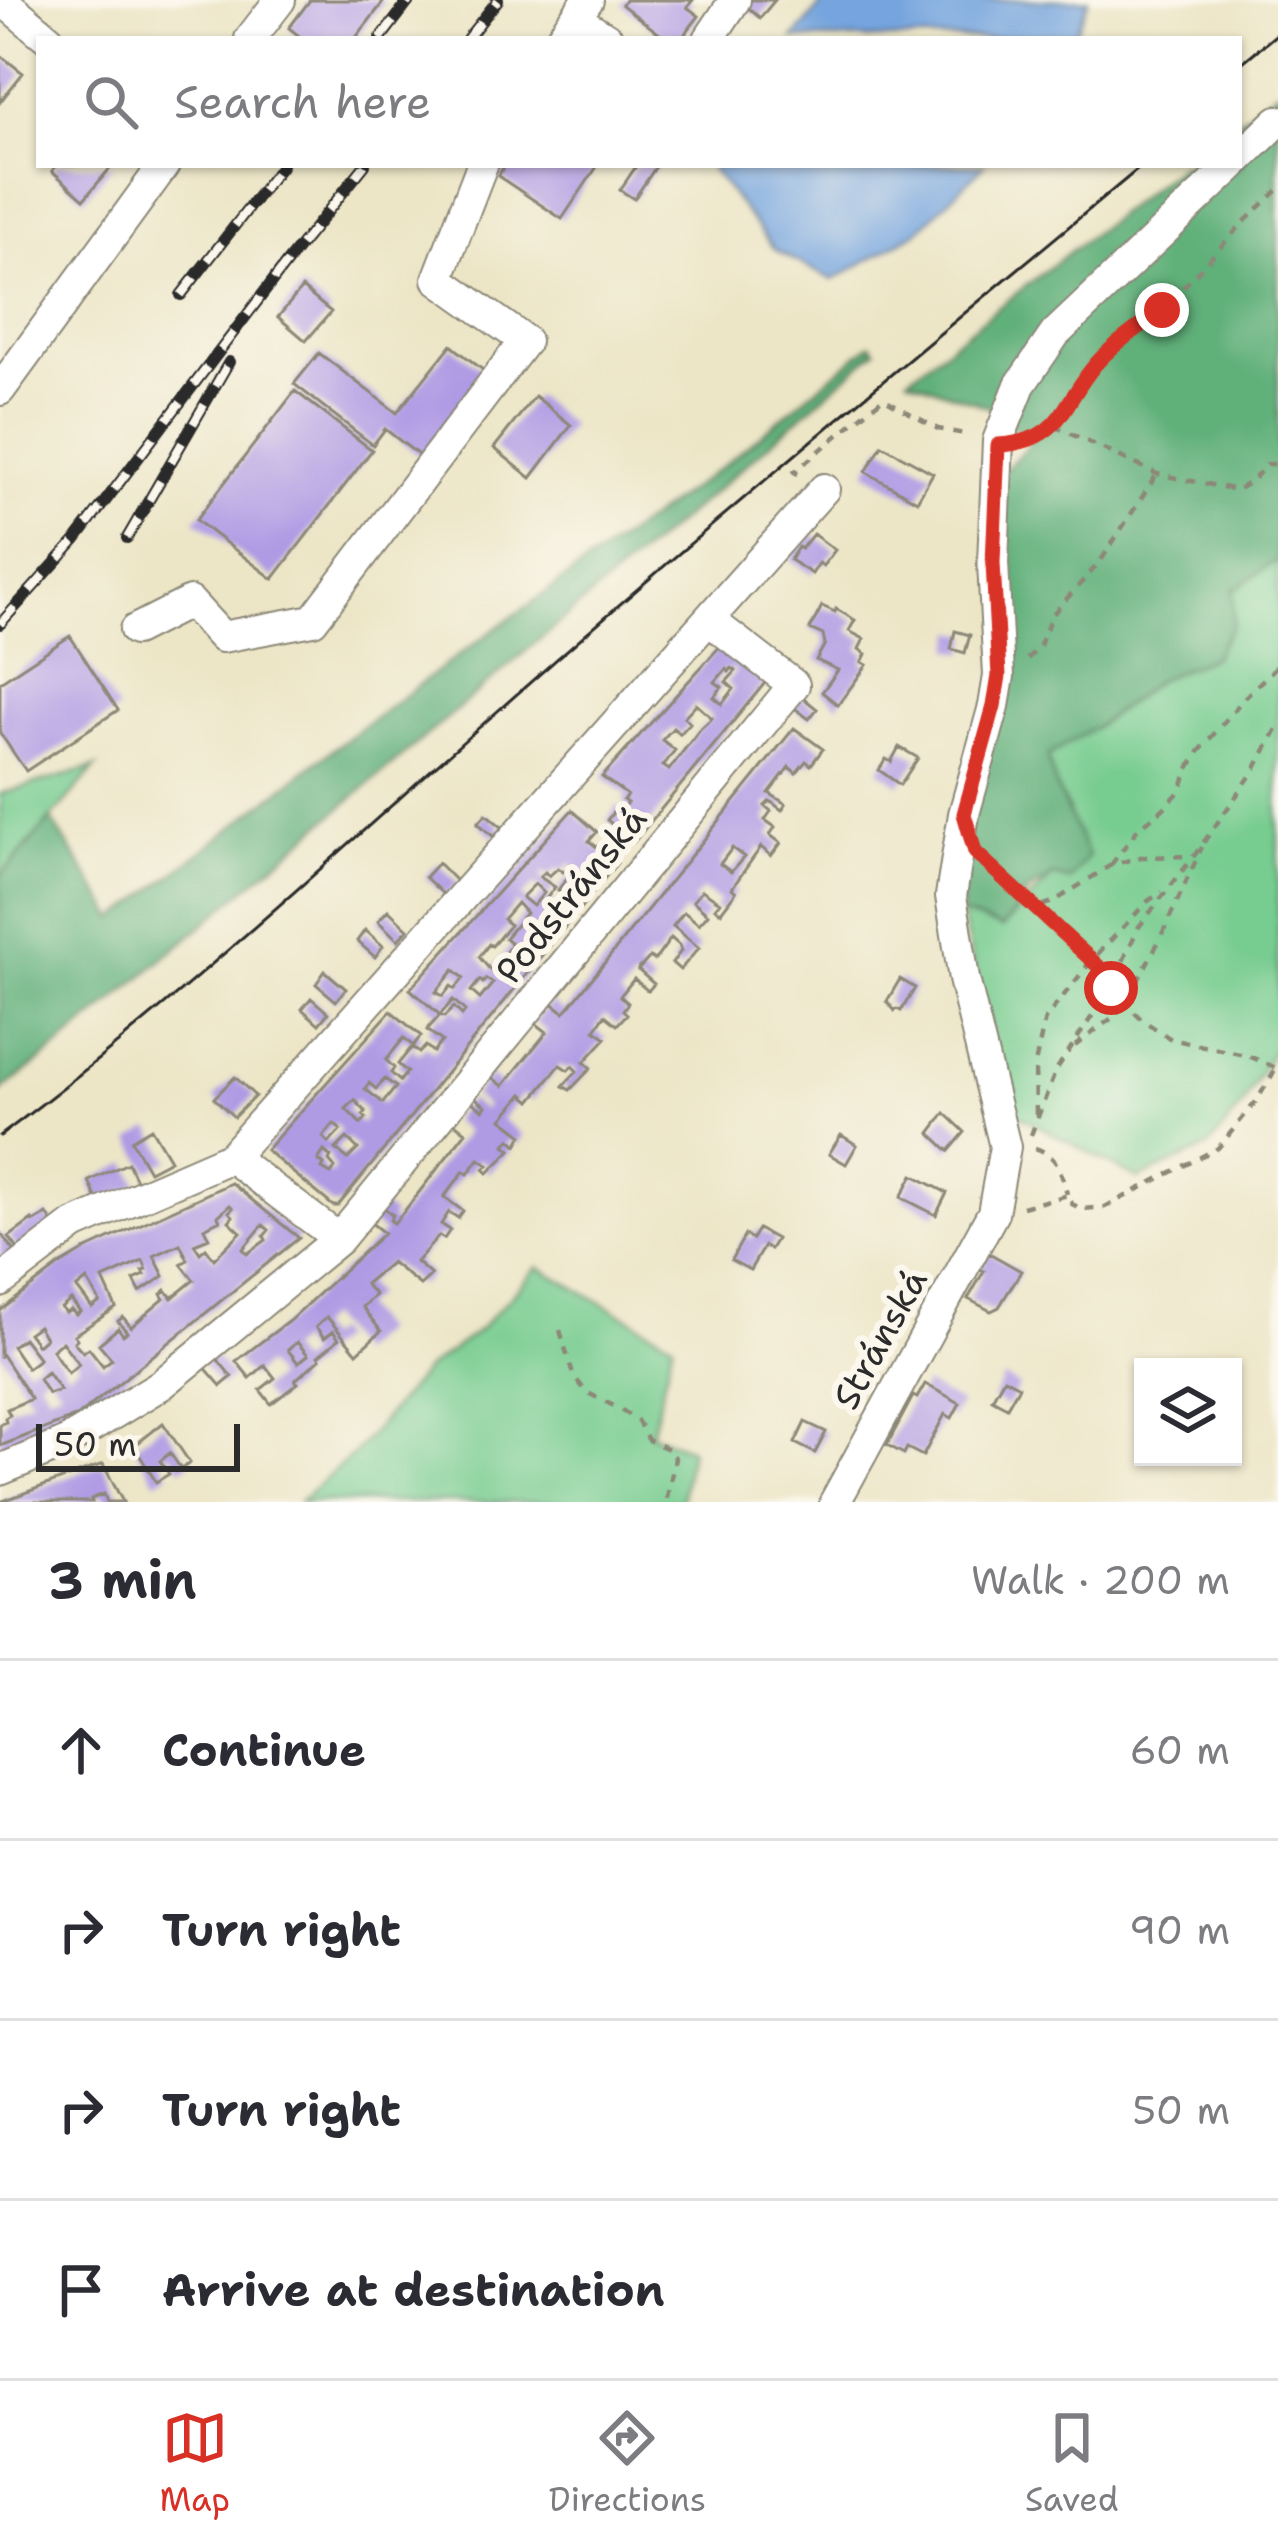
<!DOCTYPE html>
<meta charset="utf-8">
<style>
body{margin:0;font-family:"Shantell Sans",sans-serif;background:#f2f2f3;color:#2b2b33}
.controls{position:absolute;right:36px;bottom:36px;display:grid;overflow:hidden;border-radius:0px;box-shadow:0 3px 9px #0004}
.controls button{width:108px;height:108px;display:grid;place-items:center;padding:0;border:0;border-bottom:3px solid #e1e1e2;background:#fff;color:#2b2b33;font:60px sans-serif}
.scale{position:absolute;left:36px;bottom:30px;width:204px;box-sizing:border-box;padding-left:12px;border:6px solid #2b2b2b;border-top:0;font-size:33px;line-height:42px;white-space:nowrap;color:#2b2b2b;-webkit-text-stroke:9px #fbf7ec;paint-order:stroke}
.stop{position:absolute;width:36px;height:36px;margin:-27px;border:9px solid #d93025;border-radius:50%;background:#fff}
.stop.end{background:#d93025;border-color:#fff;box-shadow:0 3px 12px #0008}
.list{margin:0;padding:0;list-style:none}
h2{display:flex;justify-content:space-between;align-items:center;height:156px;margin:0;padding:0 48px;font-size:51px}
h2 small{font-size:39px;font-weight:400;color:#7c7c81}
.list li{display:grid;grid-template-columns:78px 1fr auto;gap:36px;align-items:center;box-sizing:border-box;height:180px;padding:0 48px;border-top:3px solid #e1e1e2}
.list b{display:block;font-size:45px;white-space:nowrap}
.list em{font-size:39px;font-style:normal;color:#7c7c81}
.icon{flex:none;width:66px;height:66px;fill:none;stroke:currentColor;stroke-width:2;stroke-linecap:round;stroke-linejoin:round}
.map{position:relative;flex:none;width:1278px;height:1502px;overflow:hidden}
.search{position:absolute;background:#fff;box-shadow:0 3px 9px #0004;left:36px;right:36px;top:36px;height:132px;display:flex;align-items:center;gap:30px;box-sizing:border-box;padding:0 42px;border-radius:0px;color:#7c7c81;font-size:45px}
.sheet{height:876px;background:#fff}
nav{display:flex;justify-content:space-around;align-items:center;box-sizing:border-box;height:168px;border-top:3px solid #e1e1e2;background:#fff;font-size:33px;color:#7c7c81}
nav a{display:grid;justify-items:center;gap:6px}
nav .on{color:#d93025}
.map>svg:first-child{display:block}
.green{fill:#77cc90;stroke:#517c5e;stroke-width:3}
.forest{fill:#61b07a;stroke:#466e52;stroke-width:3}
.water{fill:#75a4de;stroke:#506884;stroke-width:3}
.building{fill:#af9ae4;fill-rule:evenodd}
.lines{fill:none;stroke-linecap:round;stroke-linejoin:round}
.minor-casing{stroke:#8c8878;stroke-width:34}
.path{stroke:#8c8878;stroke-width:4.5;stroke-dasharray:9 9;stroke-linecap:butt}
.minor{stroke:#fff;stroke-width:30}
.tram{stroke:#2b2b2b;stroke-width:3}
.rail-casing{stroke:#2b2b2b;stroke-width:12}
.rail{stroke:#fbf7ec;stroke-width:8;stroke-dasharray:22;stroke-linecap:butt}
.route{stroke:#d93025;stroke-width:15}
.labels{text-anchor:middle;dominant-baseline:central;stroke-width:12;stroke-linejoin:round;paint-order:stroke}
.street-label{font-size:36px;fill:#2b2b2b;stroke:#fbf7ec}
</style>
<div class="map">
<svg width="1278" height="1502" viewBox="0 0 1278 1502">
<rect width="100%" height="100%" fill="#fbf7ec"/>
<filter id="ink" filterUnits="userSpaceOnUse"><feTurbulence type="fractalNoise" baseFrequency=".00833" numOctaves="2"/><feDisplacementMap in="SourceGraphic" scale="24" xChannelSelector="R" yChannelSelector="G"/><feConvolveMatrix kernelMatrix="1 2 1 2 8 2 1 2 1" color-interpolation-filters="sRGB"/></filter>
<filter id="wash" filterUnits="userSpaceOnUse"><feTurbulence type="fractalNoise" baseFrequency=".004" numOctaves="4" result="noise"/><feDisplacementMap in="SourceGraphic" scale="48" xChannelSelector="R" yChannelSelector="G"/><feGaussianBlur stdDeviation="2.7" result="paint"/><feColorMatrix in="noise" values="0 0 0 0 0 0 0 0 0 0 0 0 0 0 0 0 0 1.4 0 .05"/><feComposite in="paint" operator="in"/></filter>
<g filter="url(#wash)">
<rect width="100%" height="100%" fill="#ece5c6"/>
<path class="green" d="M1278 559V1042L1243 1104 1209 1147 1138 1179 1009 1110 961 914 1002 928 1053 876 1069 811 1052 779 1048 756 1100 724 1159 679 1213 657 1232 624 1233 590Z
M96 767 0 877V794Z
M538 1267 673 1343 651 1434 690 1449 681 1502H299L355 1453 426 1369 478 1331Z"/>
<path class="forest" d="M1278 90V559L1233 590V624L1213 657 1159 679 1100 724 1048 756C1054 791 1074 823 1088 856L1070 880 1053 876 1029 891 1002 928 961 914 962 838 1004 691 1002 473 1031 442 991 408 908 378 1181 165H1239V120Z
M871 344 876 350 729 479 60 1046 0 1092V877L51 819 116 919 307 769 452 660 723 466Z"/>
<path class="water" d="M825 0H1089L1073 39H793Z
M712 165H984L917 232 833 280 775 250 712 170Z"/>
<g id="blocks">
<path class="building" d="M310 0H385L355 39H303L289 28Z
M625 0H693L687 7 699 16 681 39H666L622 5Z
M751 0H775L760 18 746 6Z
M0 55 23 73 0 102Z
M57 165H113L84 199 52 171Z
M505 165H598L562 219 498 176Z
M637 165H657L634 199 620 190Z
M302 288 331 312 306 341 278 317Z
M451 345 488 374 422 458 385 429 373 445 294 384 319 353 397 413Z
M295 391 372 450 273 579 196 520Z
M535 396 571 425 531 478 494 448Z
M882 445 933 473 917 501 866 472Z
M813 534 835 550 823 566 819 563 812 574 790 560 798 547 801 549Z
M822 606 835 612 836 609 855 620 849 631 864 639 859 649 866 654 862 662 867 665 838 705 822 692 838 670 816 660 825 644 823 635 810 629Z
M955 631 970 635 965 653 951 649Z
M70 636 118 710 26 771 0 733V682Z
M723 643 769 678 634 842 607 820 618 806 622 808 627 803 623 800 627 795 602 777ZM732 668 736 671 726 682 734 689 722 704 714 697 722 687 715 682 726 669 729 672ZM696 704 712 718 700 729 669 770 663 766 675 750 662 740 673 728 680 734 690 723 684 717Z
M801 696 817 709 809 719 793 707Z
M794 728 823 749 811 765 806 761 796 773 789 767 769 793 786 804 782 810 770 801 765 806 771 811 765 820 775 827 770 835 781 843 771 856 761 847 732 888 736 892 721 912 715 908 720 902 702 890 693 901 708 914 699 924 684 912 673 926 699 948 680 970 672 963 681 951 679 945 671 938 658 956 654 960 650 957 638 970 654 984 648 991 634 979 620 996 628 1003 623 1010 627 1014 617 1025 605 1015 595 1030 606 1038 584 1062 591 1068 570 1090 563 1086 577 1071 572 1066 568 1070 560 1065 531 1101 523 1094 502 1119 523 1135 517 1145 510 1139 505 1145 511 1150 488 1173 484 1169 488 1165 479 1159 468 1174 464 1171 444 1197 463 1211 458 1218 449 1212 441 1224 450 1230 444 1239 439 1236 416 1262 431 1275 420 1285 391 1262 365 1284 375 1295 362 1307 381 1331 357 1353 327 1317 316 1327 324 1338 333 1331 339 1339 318 1356 320 1359 295 1380 298 1383 271 1404 260 1390 275 1378 265 1365 250 1378 236 1361 289 1321 384 1233 370 1222 383 1207 393 1215 390 1220 394 1223 406 1209 466 1132 452 1121 469 1100 483 1110 486 1106 473 1096 490 1076 503 1086 547 1032 534 1022 551 1002 564 1012 569 1007ZM732 848 744 857 731 872 720 864ZM297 1342 308 1355 298 1363 288 1350Z
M899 747 918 758 900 785 879 770 886 759 891 762Z
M572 810 597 832 589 841 617 863 338 1206H333L266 1150 391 1011 421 1036 413 1046 404 1038 394 1050 386 1060 394 1068 391 1073 400 1081 407 1072 398 1064 412 1047 419 1053 426 1046 433 1052 442 1041 427 1030 440 1015 444 1017 454 1007 462 1015 465 1011 453 1000 440 1015 410 989ZM570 864 578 871 572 881 568 877 558 890 565 895 556 906 546 899 555 887 540 877 545 872 549 876 558 868 563 872ZM535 884 544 893 533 906 522 897ZM517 903 526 913 505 938 512 944 491 971 479 957 489 944 492 946 510 925 503 919ZM454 970 464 978 455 989 451 986 443 996 436 992ZM486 979 493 983 480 999 471 991 480 980 483 983ZM385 1079 396 1087 383 1103 365 1089 369 1083 376 1089ZM355 1100 366 1112 363 1115 366 1118 361 1124 346 1109ZM334 1124 341 1130 329 1143 323 1137ZM347 1138 358 1149 348 1159 336 1149ZM324 1151 331 1157 329 1161 335 1168 331 1174 322 1169 324 1165 318 1160Z
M486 814 502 827 494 837 478 823Z
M438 863 458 883 445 896 425 877Z
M388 910 408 929 398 940 378 921Z
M365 930 383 946 375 957 357 941Z
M325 971 346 989 336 1001 316 984Z
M900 979 915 988 901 1011 897 1009 895 1011 887 1001Z
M311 998 328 1013 319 1024 302 1009Z
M235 1077 255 1096 234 1117 214 1098Z
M945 1113 965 1132 949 1151 930 1133Z
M151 1128 170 1160 149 1171 131 1140Z
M841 1135 857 1145 846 1164 829 1154Z
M128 1163 138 1185 98 1202 89 1181Z
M913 1175 947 1193 936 1215 901 1197Z
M231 1183 299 1238 78 1416 0 1446V1424L6 1422 5 1418 10 1415 7 1409 31 1399 2 1355 0 1356V1311L60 1265 89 1248ZM230 1205 233 1208 229 1212 233 1216 229 1221 241 1232 214 1259 206 1248 200 1253 194 1244 209 1238 204 1228 220 1220 218 1216ZM263 1225 269 1230 264 1236 266 1240 247 1254 243 1249ZM180 1244 188 1260 181 1264 194 1280 172 1298 166 1290 161 1294 164 1299 131 1327 123 1317 118 1321 127 1332 123 1335 118 1328 99 1344 112 1359 103 1366 89 1348 83 1352 74 1342 77 1339 74 1335 116 1308 103 1279 143 1261 147 1270 143 1271 145 1275 134 1280 140 1292 164 1276 154 1256ZM87 1280 100 1302 92 1308 77 1288ZM71 1300 80 1312 76 1315 71 1310 66 1313 61 1308ZM38 1326 45 1338 37 1345 28 1333ZM23 1338 39 1359 27 1368 12 1346ZM62 1342 79 1364 68 1373 52 1350ZM47 1372 60 1390 48 1394 39 1379Z
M47 1214 55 1227 20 1252 9 1237 32 1220 33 1222Z
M758 1229 776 1239 770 1249 764 1246 750 1270 731 1260 745 1235 752 1239Z
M0 1232 17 1254 0 1268Z
M989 1253 1021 1271 999 1307 991 1311 968 1299 984 1271 980 1269Z
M214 1355 232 1377 221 1386 202 1364Z
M1004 1378 1019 1386 1007 1407 992 1399Z
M925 1384 960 1403 952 1418 945 1414 923 1456 907 1448 904 1454 887 1445 913 1396 917 1398Z
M805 1422 826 1432 815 1453 795 1443Z
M163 1423 190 1463 181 1469 170 1453 160 1461 169 1474 156 1482 134 1446Z
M103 1464 123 1502H107L104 1494 91 1499 92 1502H0Z"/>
</g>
</g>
<g filter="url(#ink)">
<use href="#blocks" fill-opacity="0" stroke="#8c8878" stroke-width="3"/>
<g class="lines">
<g class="minor-casing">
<path id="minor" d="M2 0 49 39
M575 18 608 39
M250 39 280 0
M560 39 588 0
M709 39 735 0
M1239 159 1278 121
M0 390 164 165
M135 630 190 602 222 637 313 620 525 341 438 279 482 165
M231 1157 339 1239
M0 1282 74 1225 231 1157 824 489
M0 1470 65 1443 162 1384 339 1239 794 685 709 620
M835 1502 993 1213 1005 1147 964 979 951 896 964 814 994 706 999 676 993 563 998 441 1020 385 1055 334 1233 165"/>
</g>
<path class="path" d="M1054 426 1157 474 1237 490 1252 481 1267 464H1278
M1032 437 1054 426 1096 363 1162 310 1243 223 1278 190
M798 474 794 472 883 398 938 429 970 435
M1027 659 1039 648 1051 616 1100 562 1157 474
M985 862 1024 895 1044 905 1055 901 1111 865 1141 857 1192 856
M1111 865 1137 830 1163 809 1181 790 1188 770 1198 753 1245 697 1278 665
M1024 895 1099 967 1111 988 1141 1019 1171 1039 1249 1056 1276 1068
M1075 1046 1112 1018 1126 1003 1159 941 1202 847
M1036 1115 1035 1064 1045 1019 1092 960 1148 901 1162 892
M1031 1135 1056 1070 1111 988 1138 928 1194 856 1256 768 1278 727
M1035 1148C1058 1155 1061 1172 1067 1194
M1022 1207 1068 1195 1072 1204 1082 1209 1105 1207 1218 1148 1255 1103 1278 1066
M560 1330 573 1375 586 1392 620 1409 637 1420 648 1440 671 1450 675 1458 666 1502"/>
<use href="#minor" class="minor"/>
<path class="tram" d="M1239 65 1278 33
M0 1136C172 1007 330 859 491 717 704 528 924 347 1143 165"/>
<g class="rail-casing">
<path id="rail" d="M380 39 410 0
M467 39 498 0
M181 295 282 165
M127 538 229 362
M0 624 75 541 291 257 365 165"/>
</g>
<use href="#rail" class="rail"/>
</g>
</g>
<g class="lines" filter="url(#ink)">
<path class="route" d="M1111 988 1099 967 975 852 964 814 994 706 999 676 993 563 998 445C1062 442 1061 405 1095 365 1113 344 1140 327 1162 310"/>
</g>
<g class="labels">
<g class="street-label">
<text transform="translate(571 895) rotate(-51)">Podstránská</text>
<text transform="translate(880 1339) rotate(-61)">Stránská</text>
</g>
</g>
</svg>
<div class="controls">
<button><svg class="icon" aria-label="layers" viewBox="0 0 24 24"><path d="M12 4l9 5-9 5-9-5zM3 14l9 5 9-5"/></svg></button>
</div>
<div class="scale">50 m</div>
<div class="stop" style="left:1111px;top:988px"></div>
<div class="stop end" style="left:1162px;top:310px"></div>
<div class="search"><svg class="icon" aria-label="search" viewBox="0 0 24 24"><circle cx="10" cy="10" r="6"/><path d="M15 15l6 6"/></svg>Search here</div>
</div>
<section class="sheet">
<h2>3 min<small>Walk · 200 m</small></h2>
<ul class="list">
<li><svg class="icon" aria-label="ahead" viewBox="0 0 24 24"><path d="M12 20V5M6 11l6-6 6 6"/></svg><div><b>Continue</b></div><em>60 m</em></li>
<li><svg class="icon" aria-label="right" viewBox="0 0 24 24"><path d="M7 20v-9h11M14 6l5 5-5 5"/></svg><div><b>Turn right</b></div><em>90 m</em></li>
<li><svg class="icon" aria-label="right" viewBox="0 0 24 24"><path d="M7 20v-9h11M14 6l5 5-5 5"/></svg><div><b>Turn right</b></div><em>50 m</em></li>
<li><svg class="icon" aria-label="arrive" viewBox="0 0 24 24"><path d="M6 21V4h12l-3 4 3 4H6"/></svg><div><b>Arrive at destination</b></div></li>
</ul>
</section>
<nav>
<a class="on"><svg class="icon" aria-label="map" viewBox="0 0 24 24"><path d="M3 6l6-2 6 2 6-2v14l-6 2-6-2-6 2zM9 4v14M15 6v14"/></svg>Map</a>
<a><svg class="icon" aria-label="directions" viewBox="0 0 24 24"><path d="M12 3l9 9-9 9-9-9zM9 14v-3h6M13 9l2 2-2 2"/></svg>Directions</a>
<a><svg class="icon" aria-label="saved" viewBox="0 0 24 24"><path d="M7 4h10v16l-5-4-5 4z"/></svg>Saved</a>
</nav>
